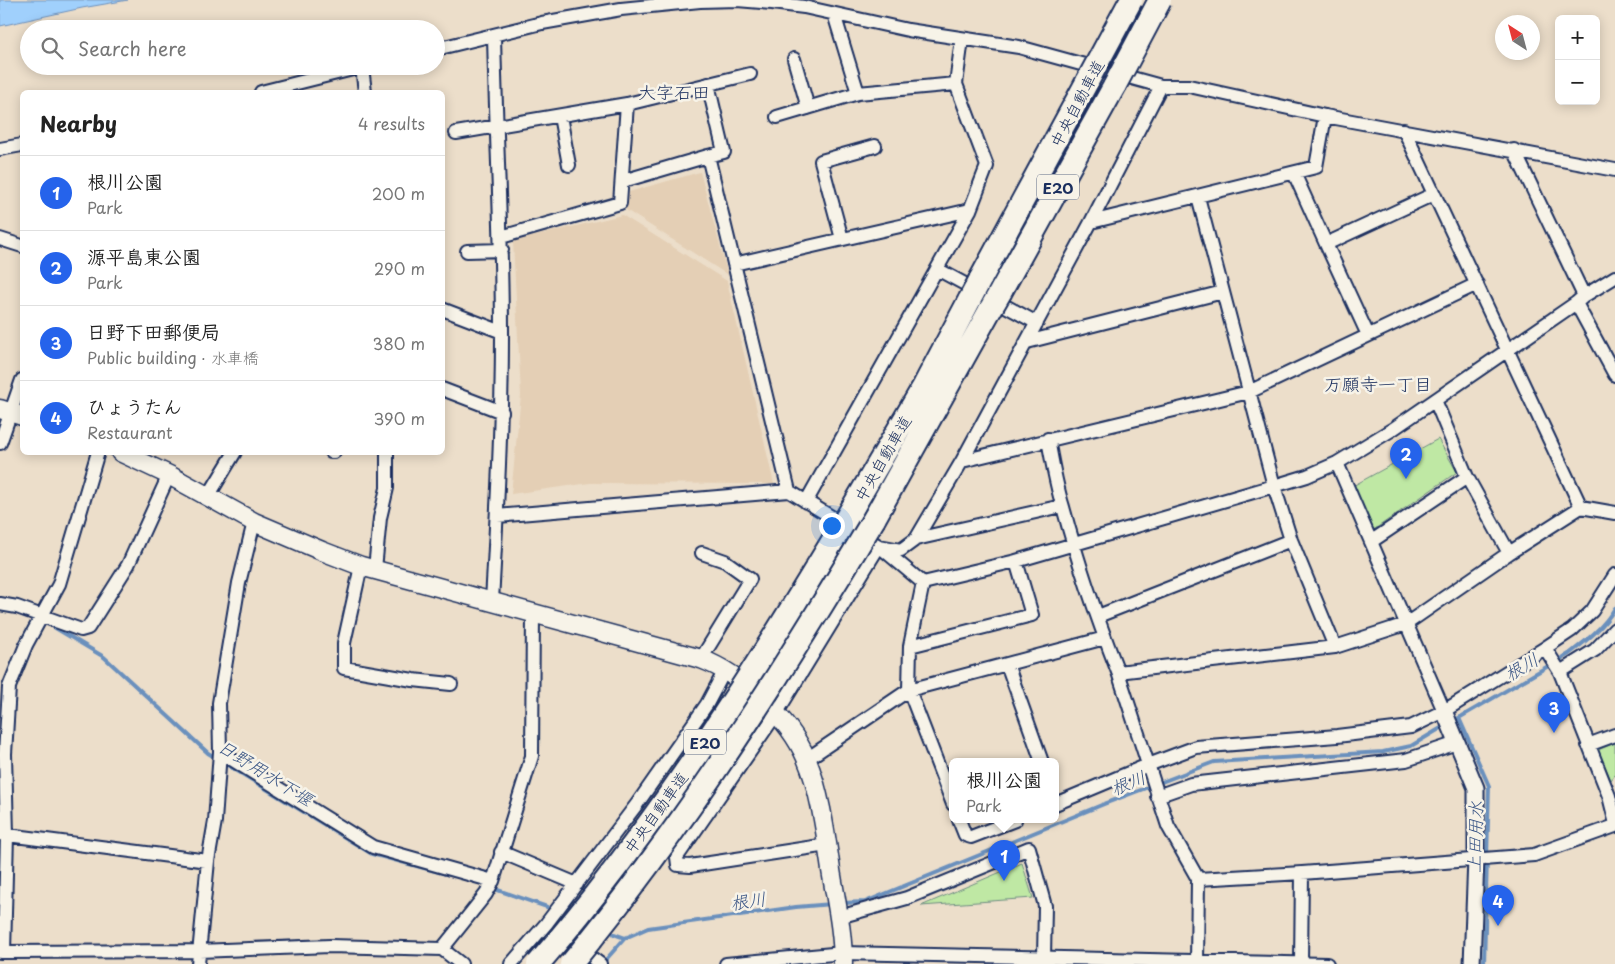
<!DOCTYPE html>
<meta charset="utf-8">
<style>
body{margin:0;font-family:"Playpen Sans","Klee One",sans-serif;background:#f2f2f2;color:#222}
.controls{position:absolute;right:15px;top:15px;display:grid;overflow:hidden;border-radius:8px;box-shadow:0 2px 12px #0003}
.controls button{width:45px;height:45px;display:grid;place-items:center;padding:0;border:0;border-bottom:1px solid #e0e0e0;background:#fff;color:#222;font:25px sans-serif}
.compass{position:absolute;left:1495px;top:15px;width:45px;height:45px;border-radius:50%;background:#fff;box-shadow:0 2px 12px #0003;rotate:324deg}
.you{position:absolute;left:831px;top:525px;width:18px;height:18px;margin:-12px;border:4px solid #fff;border-radius:50%;background:#1a73e8;box-shadow:0 0 0 8px #1a73e833}
.badge{display:grid;place-items:center;width:32px;height:32px;border-radius:50%;background:#2563eb;color:#fff;font-size:16px;font-weight:700}
.pin{position:absolute;translate:-50% -41px;filter:drop-shadow(0 1px 2px #0008)}
.pin::after{content:'';position:absolute;top:26px;width:18px;height:15px;background:inherit;clip-path:polygon(0 0,100% 0,50% 100%)}
.popup{position:absolute;left:949px;top:758px;width:110px;height:65px;box-sizing:border-box;display:grid;place-content:center;border-radius:8px;background:#fff;filter:drop-shadow(0 1px 4px #0005);font-size:16px;white-space:nowrap;color:#767676}
.popup b{font-size:19px;color:#222}
.popup::after{content:'';position:absolute;left:50%;top:100%;margin-left:-10px;border:10px solid transparent;border-top-color:#fff}
.list{margin:0;padding:0;list-style:none}
h2{display:flex;justify-content:space-between;align-items:center;height:65px;margin:0;padding:0 20px;font-size:21px}
h2 small{font-size:16px;font-weight:400;color:#767676}
.list li{display:grid;grid-template-columns:32px 1fr auto;gap:15px;align-items:center;box-sizing:border-box;height:75px;padding:0 20px;border-top:1px solid #e0e0e0}
.list b{display:block;font-size:19px;white-space:nowrap}
.list p{margin:0;font-size:16px;white-space:nowrap;color:#767676}
.list em{font-size:16px;font-style:normal;color:#767676}
.icon{flex:none;width:28px;height:28px;fill:none;stroke:currentColor;stroke-width:2;stroke-linecap:round;stroke-linejoin:round}
.map{position:relative;flex:none;width:1615px;height:964px;overflow:hidden}
.search{position:absolute;background:#fff;box-shadow:0 2px 12px #0003;left:20px;top:20px;width:425px;height:55px;display:flex;align-items:center;gap:12px;box-sizing:border-box;padding:0 18px;border-radius:28px;color:#767676;font-size:19px}
.panel{position:absolute;background:#fff;box-shadow:0 2px 12px #0003;left:20px;top:90px;width:425px;height:365px;border-radius:8px}
.map>svg:first-child{display:block}
.built{fill:#e4cfb5}
.green{fill:#bfe8a4;stroke:#6d8c81}
.water{fill:#a0d0fc;stroke:#6b90bd}
.lines{fill:none;stroke-linecap:round;stroke-linejoin:round}
.stream{stroke:#6b90bd;stroke-width:4}
.minor-casing{stroke:#1b2f5e;stroke-width:16}
.tertiary-casing{stroke:#1b2f5e;stroke-width:19}
.secondary-casing{stroke:#1b2f5e;stroke-width:21}
.motorway-casing{stroke:#1b2f5e;stroke-width:26}
.minor{stroke:#f7f3e8;stroke-width:12}
.tertiary{stroke:#f7f3e8;stroke-width:15}
.secondary{stroke:#f7f3e8;stroke-width:18}
.motorway{stroke:#f7f3e8;stroke-width:22}
.motorway-bridge-casing{stroke:#1b2f5e;stroke-width:26;stroke-linecap:butt}
.motorway-bridge{stroke:#f7f3e8;stroke-width:22}
.labels{text-anchor:middle;dominant-baseline:central;stroke-width:5;stroke-linejoin:round;paint-order:stroke}
.shield{fill:#f7f3e8;stroke:#5d6a87;stroke-width:1}
.shield-label{font-size:15px;font-weight:bold;fill:#1b2f5e}
.street-label{font-size:16px;fill:#1b2f5e;stroke:#f7f3e8}
.neighbourhood-label{font-size:18px;fill:#1b2f5e;stroke:#f7f3e8}
.water-label{font-size:18px;font-style:italic;fill:#3c5786;stroke:#f7f3e8}
</style>
<div class="map">
<svg width="1615" height="964" viewBox="0 0 1615 964">
<rect width="100%" height="100%" fill="#ecdeca"/>
<filter id="ink" filterUnits="userSpaceOnUse"><feTurbulence type="fractalNoise" baseFrequency=".02" numOctaves="2"/><feDisplacementMap in="SourceGraphic" scale="10" xChannelSelector="R" yChannelSelector="G"/><feConvolveMatrix kernelMatrix="1 2 1 2 8 2 1 2 1" color-interpolation-filters="sRGB"/></filter>
<g filter="url(#ink)">
<path class="built" d="M700 172 728 275 626 210 625 193Z
M622 215 727 281 774 484 590 483 511 494 521 395 513 241Z"/>
<path class="green" d="M1438 439 1457 472 1372 531 1351 487Z
M1615 743V775L1611 780 1598 750Z
M1022 863 1033 898 921 906Z"/>
<path class="water" d="M0 0H128L82 8 0 26Z"/>
<g class="lines">
<path class="stream" d="M52 626 104 657 208 753 372 854 450 875
M1459 718 1489 786 1484 964
M1452 722 1569 654C1586 641 1604 627 1615 608
M492 888 547 907
M842 903 865 902 1104 804 1214 762 1383 752 1411 746 1446 725
M614 934 625 938
M602 964 625 938 648 928 796 907 832 904"/>
<g class="minor-casing">
<path id="minor" d="M834 14 858 93
M436 49 542 23 621 9 700 1 737 0 772 3 804 7 908 30 1019 47 1161 86H1189L1325 116 1615 170
M794 59 808 108
M362 67 365 92
M708 84 724 152 708 156
M261 92 365 66
M627 104 750 74
M560 116 569 165
M777 117 858 93 956 84
M1404 130 1581 507
M456 133 627 104 620 203 501 237
M0 149 22 145
M1514 150 1584 296
M1294 173 1326 244
M623 181 708 156 789 491
M1198 197 1274 486 1291 540 1335 647
M1091 222 1316 167 1325 116
M0 239 22 246
M842 239 821 161 875 146
M467 251 502 250
M734 264 970 210
M937 269 1037 323
M1576 303 1615 375
M442 309 502 332
M1368 335 1326 244 1434 194
M1027 342 1223 292
M442 389 502 412
M1435 400 1467 477 1509 553
M1048 439C1052 462 1056 485 1063 507 1078 563 1097 618 1118 672L1335 647 1406 624 1509 553 1581 507 1615 513
M0 443 22 380
M331 452H334
M962 461 1249 392 1477 284
M1337 463 1444 711
M209 495 235 452
M806 502 970 210 987 166 956 84 962 39
M497 516 789 491 879 546 923 583
M916 539 1062 506
M1372 541 1467 477
M361 566 344 643V668L413 680 451 684
M375 569 380 518 387 488V452
M923 583 1016 561 1274 486 1307 476 1337 463 1393 429 1576 303 1584 296 1615 277
M923 583 910 646 909 690 953 804
M492 601C497 512 502 423 502 333 502 234 496 134 494 35
M0 604 17 607 81 630 88 628 128 565 169 475
M1098 616 1291 540
M910 646 1032 615 1016 561
M1545 648 1560 672 1609 796 1615 820
M701 659 750 579 725 561 702 553
M1007 664 1042 762
M1118 672 1168 826 1198 879 1197 964
M1560 672 1595 650 1615 629
M1588 745 1615 735
M220 752 373 847 493 881
M807 759 909 690 1105 638
M1157 796 1191 784 1406 760 1457 743
M1055 804 1148 765 1196 747 1337 736 1411 727 1444 711 1545 648 1572 630 1592 611 1615 575
M959 820 965 835 971 837 1015 820
M0 834 208 861
M827 845 690 866 678 865 677 857 776 714 879 546 901 550 916 539 962 461 1091 222 1161 86
M501 852 577 884
M1198 879 1302 873 1534 855 1615 826
M839 917 907 898 1029 848 1045 906 1044 957
M558 933 600 964
M442 949 486 894 493 881 532 756 533 613
M0 952H4L7 835 5 754 9 687 26 645 59 584 98 452
M4 952 199 951 330 946 442 949 461 964
M1301 963 1302 873
M198 964 208 861 215 821 220 752 219 703 239 583 254 522
M511 964 546 924 637 804 707 704 725 670
M726 964 843 953 1327 964"/>
</g>
<g class="tertiary-casing">
<path id="tertiary" d="M1444 711 1476 788V859L1472 964"/>
</g>
<g class="secondary-casing">
<path id="secondary" d="M0 409 22 416
M120 452 169 475 254 522 322 551 361 566 701 659C741 674 789 718 806 758 820 790 826 836 831 870 836 901 843 932 843 964"/>
</g>
<g class="motorway-casing">
<path id="motorway" d="M980 280 1088 80
M1001 291 1115 85
M853 507 924 386 970 299
M874 519 990 310"/>
</g>
<use href="#minor" class="minor"/>
<use href="#tertiary" class="tertiary"/>
<use href="#secondary" class="secondary"/>
<use href="#motorway" class="motorway"/>
<g class="motorway-bridge-casing">
<path id="motorway-bridge" d="M1088 80 1131 0
M1115 85 1160 0
M970 299 980 280
M990 310 1001 291
M538 964C659 824 758 666 853 507
M571 964C685 826 782 673 874 519"/>
</g>
<use href="#motorway-bridge" class="motorway-bridge"/>
</g>
</g>
<g class="labels">
<g class="shield">
<rect x="1037" y="174.5" width="42" height="25" rx="4"/>
<rect x="684" y="729.5" width="42" height="25" rx="4"/>
</g>
<g class="shield-label">
<text x="1058" y="187">E20</text>
<text x="705" y="742">E20</text>
</g>
<g class="street-label">
<text transform="translate(1076 103) rotate(-62)">中央自動車道</text>
<text transform="translate(882 458) rotate(-60)">中央自動車道</text>
<text transform="translate(655 812) rotate(-54)">中央自動車道</text>
</g>
<g class="neighbourhood-label">
<text x="674" y="91">大字石田</text>
<text x="1378" y="383">万願寺一丁目</text>
</g>
<g class="water-label">
<text transform="translate(1521 666) rotate(-30)">根川</text>
<text transform="translate(266 772) rotate(32)">日野用水下堰</text>
<text transform="translate(1128 782) rotate(-22)">根川</text>
<text transform="translate(1474 837) rotate(-88)">上田用水</text>
<text transform="translate(748 900) rotate(-8)">根川</text>
</g>
</g>
</svg>
<div class="controls">
<button>+</button>
<button>−</button>
</div>
<svg class="compass" viewBox="-18 -18 36 36"><path d="M0-13l5 13h-10z" fill="#e53935"/><path d="M0 13l5-13h-10z" fill="#767676"/></svg>
<div class="you"></div>
<div class="pin badge" style="left:1004px;top:881px">1</div>
<div class="popup"><b>根川公園</b>Park</div>
<div class="pin badge" style="left:1406px;top:479px">2</div>
<div class="pin badge" style="left:1554px;top:733px">3</div>
<div class="pin badge" style="left:1498px;top:926px">4</div>
<div class="search"><svg class="icon" aria-label="search" viewBox="0 0 24 24"><circle cx="10" cy="10" r="6"/><path d="M15 15l6 6"/></svg>Search here</div>
<section class="panel">
<h2>Nearby<small>4 results</small></h2>
<ul class="list">
<li><span class="badge">1</span><div><b>根川公園</b><p>Park</p></div><em>200 m</em></li>
<li><span class="badge">2</span><div><b>源平島東公園</b><p>Park</p></div><em>290 m</em></li>
<li><span class="badge">3</span><div><b>日野下田郵便局</b><p>Public building · 水車橋</p></div><em>380 m</em></li>
<li><span class="badge">4</span><div><b>ひょうたん</b><p>Restaurant</p></div><em>390 m</em></li>
</ul>
</section>
</div>
